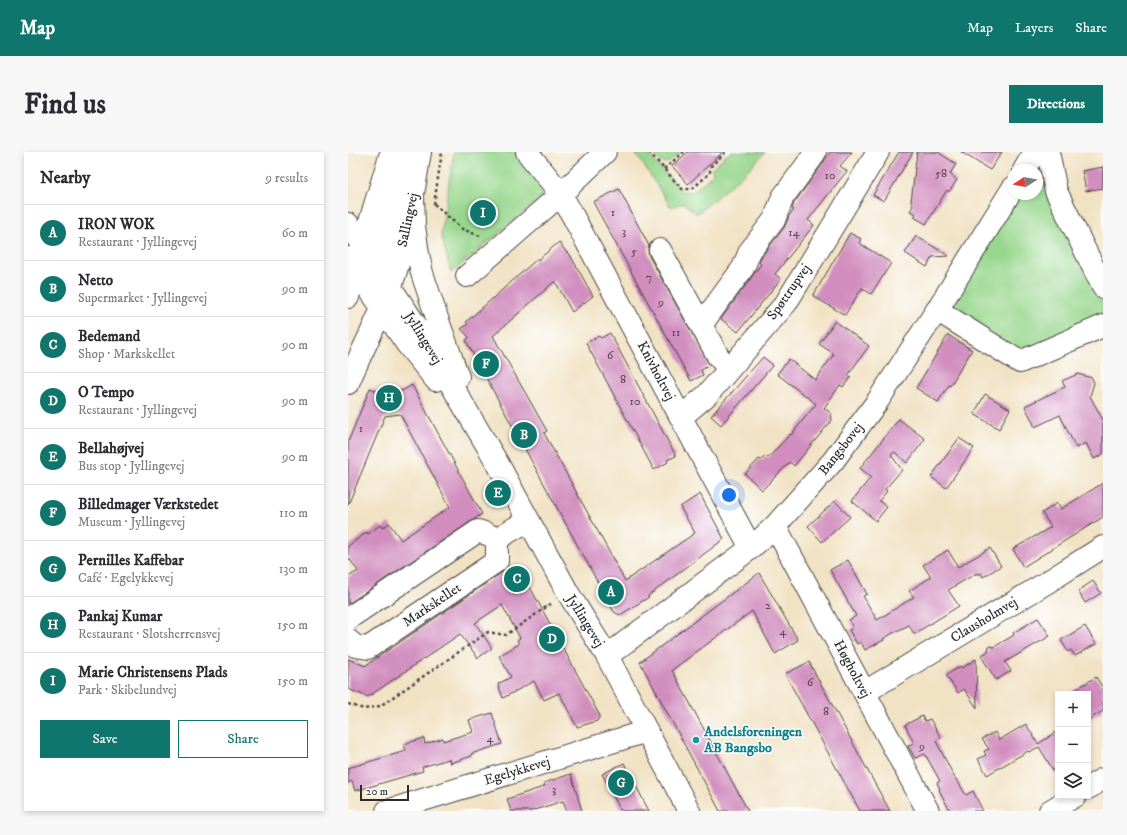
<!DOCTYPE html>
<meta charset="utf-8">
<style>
body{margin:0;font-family:"IM FELL DW Pica",serif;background:#f7f7f7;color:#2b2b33}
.controls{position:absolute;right:12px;bottom:12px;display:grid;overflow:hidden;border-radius:0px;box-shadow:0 2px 6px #0003}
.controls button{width:36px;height:36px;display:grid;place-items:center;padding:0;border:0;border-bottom:1px solid #e1e1e2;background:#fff;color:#2b2b33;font:20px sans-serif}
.compass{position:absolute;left:659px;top:12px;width:36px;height:36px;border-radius:50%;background:#fff;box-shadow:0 2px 6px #0003;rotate:259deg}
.scale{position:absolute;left:12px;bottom:10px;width:49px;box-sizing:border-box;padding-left:4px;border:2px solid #2b2b2b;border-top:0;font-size:11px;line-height:14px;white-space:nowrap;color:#2b2b2b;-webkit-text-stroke:3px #fff;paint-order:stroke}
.you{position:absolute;left:381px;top:343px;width:14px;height:14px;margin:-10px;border:3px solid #fff;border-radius:50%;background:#1a73e8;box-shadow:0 0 0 6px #1a73e833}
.badge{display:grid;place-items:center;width:26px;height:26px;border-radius:50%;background:#0f766e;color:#fff;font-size:13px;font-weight:700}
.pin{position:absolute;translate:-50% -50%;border:2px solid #fff;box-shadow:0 1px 4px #0006}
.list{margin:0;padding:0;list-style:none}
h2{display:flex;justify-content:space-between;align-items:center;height:52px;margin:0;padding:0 16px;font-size:17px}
h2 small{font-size:13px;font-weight:400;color:#7c7c81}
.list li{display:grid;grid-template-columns:26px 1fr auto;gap:12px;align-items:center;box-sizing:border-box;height:56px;padding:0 16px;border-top:1px solid #e1e1e2}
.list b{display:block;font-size:15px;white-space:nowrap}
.list p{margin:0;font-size:13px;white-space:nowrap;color:#7c7c81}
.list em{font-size:13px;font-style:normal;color:#7c7c81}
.actions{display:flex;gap:8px;padding:12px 16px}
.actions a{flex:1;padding:9px 0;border:1px solid #0f766e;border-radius:0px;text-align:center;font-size:14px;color:#0f766e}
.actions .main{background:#0f766e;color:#fff}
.icon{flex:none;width:22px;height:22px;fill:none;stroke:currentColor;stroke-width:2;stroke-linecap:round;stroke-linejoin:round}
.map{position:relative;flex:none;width:755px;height:659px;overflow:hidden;border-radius:0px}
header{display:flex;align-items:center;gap:24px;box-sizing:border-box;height:56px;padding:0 20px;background:#0f766e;color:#fff}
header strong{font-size:19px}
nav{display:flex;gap:22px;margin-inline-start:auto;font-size:14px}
.intro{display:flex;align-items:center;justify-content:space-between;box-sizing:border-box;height:96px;padding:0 24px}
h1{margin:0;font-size:28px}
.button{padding:10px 18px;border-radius:0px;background:#0f766e;color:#fff;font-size:14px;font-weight:700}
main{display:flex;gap:24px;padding:0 24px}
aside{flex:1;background:#fff;border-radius:0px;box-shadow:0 2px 6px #0003}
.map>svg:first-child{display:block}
.green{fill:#97d68c;stroke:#61805c}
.building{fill:#d08dbe}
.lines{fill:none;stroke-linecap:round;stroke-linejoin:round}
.minor-casing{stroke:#494642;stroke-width:24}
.path{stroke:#494642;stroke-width:2.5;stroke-dasharray:3 3;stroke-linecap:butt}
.minor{stroke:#fff;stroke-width:22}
.culture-dot{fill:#0f9aa8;stroke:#fff;stroke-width:1.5}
.labels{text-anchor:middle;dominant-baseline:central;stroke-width:3;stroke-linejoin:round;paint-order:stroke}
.number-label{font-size:12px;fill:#544450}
.street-label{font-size:14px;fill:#2b2b2b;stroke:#fff}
.culture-label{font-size:14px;font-weight:bold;fill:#0d838f;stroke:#fff;text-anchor:start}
</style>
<header>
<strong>Map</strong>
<nav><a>Map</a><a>Layers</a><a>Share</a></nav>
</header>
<div class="intro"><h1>Find us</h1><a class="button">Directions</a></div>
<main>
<aside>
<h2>Nearby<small>9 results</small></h2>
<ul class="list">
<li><span class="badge">A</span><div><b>IRON WOK</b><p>Restaurant · Jyllingevej</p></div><em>60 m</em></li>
<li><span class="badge">B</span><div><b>Netto</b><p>Supermarket · Jyllingevej</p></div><em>90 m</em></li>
<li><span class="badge">C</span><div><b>Bedemand</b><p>Shop · Markskellet</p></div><em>90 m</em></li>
<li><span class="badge">D</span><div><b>O Tempo</b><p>Restaurant · Jyllingevej</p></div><em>90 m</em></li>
<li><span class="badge">E</span><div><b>Bellahøjvej</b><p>Bus stop · Jyllingevej</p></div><em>90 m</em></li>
<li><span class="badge">F</span><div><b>Billedmager Værkstedet</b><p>Museum · Jyllingevej</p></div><em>110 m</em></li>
<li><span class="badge">G</span><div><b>Pernilles Kaffebar</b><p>Café · Egelykkevej</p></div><em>130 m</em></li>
<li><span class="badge">H</span><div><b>Pankaj Kumar</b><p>Restaurant · Slotsherrensvej</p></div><em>150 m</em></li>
<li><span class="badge">I</span><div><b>Marie Christensens Plads</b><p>Park · Skibelundvej</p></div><em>150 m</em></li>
</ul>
<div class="actions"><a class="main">Save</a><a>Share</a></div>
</aside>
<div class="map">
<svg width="755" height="659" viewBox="0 0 755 659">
<rect width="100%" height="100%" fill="#fff"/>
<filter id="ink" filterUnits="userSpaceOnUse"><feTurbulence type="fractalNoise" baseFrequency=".025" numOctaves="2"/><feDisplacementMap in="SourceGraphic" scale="8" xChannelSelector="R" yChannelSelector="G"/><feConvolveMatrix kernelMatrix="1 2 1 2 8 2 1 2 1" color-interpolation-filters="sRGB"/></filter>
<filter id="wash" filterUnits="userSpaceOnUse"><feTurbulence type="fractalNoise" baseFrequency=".012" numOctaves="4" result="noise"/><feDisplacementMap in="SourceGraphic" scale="16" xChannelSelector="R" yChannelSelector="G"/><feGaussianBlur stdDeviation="0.9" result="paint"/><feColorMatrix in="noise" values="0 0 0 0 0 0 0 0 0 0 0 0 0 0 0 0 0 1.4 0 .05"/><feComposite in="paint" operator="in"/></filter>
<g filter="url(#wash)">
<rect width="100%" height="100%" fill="#f1e2c4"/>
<path class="green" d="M106 0H172L200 40 103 121 93 82Z
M285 0H298L334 39 345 40 365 22 364 16 382 0H417L401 17 349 62 335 51 323 55 289 3Z
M304 0H333L320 11 313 10Z
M687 13 755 152V165L672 205 595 156 668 42H689V18H684Z"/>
<g id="blocks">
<path class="building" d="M340 0H375L340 32 324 14Z
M482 0H504L492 14 499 19 460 68 466 73 427 122 433 127 390 180 373 167 413 112 411 110 413 105 436 76 441 64 446 58 444 57 446 51 473 14Z
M551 0H565L536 49 525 43Z
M569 0H590L608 12 602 22 609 28 601 40 599 38 578 72 566 65 568 62 562 59 565 54 563 50Z
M613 0H654L642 18Z
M755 15V36L738 39 734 19Z
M271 37 301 94 300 98 301 104 362 213 353 218 355 223 343 229 245 50Z
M502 81 513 87 511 91 543 111 530 132V131L523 142 514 136 497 163 465 144Z
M568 84 601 104 584 105 579 115 557 101Z
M211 90 219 101H221L245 144 224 160 207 129 145 184 199 279 196 281 277 429 347 381 332 355 352 342 376 387 300 444 301 445 272 463 266 460 118 189 121 185 113 177 120 172 118 170 189 107H191Z
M487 169 521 194 500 223 503 225 495 235 492 233 476 256 483 261 484 268 446 314 442 310 414 338 397 322 411 307 413 308 418 304 420 306 442 282 443 283 468 252 429 222 441 207 467 228 486 202 471 192Z
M262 181 328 304 319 308 320 310 306 318 238 191 251 184 253 186Z
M600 183 624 198 602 234 601 233 590 250 568 236Z
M415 205 425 213 373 273 363 264Z
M730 222 744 226 746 231 742 244 755 268V302L746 307 738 291 728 296 712 263 687 275 677 254 717 235 714 229Z
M64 233 134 362 0 452V425L10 419 0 405V394L19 380 20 382 32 373 34 376 41 371 53 388 102 355 52 262 37 264 0 353V290L22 236 33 241 54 239Z
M637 242 662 257 651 277 626 262Z
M551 267 577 287 559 311 547 300 543 303 554 318 537 337 539 339 531 349 539 355 528 369 504 349 523 325 512 316Z
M611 286 626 296 598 336 583 325Z
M755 331V365L675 415 665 397 703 375 694 361 709 351 713 357Z
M487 349 502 365 474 390 460 374Z
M642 396 653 414 635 425 633 421 630 423 629 421 600 438 611 454 566 482 561 473 545 481 535 487 536 488 517 498 513 490 509 492 501 478 505 476 501 468 508 464 482 418 500 408 519 442 515 444 529 468 566 445 561 439 583 425 575 413 600 398 610 415Z
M170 413 252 564 249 569 229 575 211 541 196 548 186 529 155 546 150 532 163 525 151 504 171 492 169 488 172 486 154 453 127 471 144 496 130 506 112 482 20 545 0 537V507L17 514 156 419 162 414 164 417Z
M411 421 450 488 427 502 404 459 324 518 400 659H372L292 510Z
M745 429 753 441 737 451 730 439Z
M690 466 702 484 657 510 663 519 648 528 633 504 640 499 641 494 646 495 666 483 665 481Z
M737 474 748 492 727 504 723 498 720 500 713 488Z
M628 507 629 556 616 537 610 541 598 523 613 514 614 516Z
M461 510 533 643 542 659H512L437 522Z
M748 525 755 536V559L740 568V542H720Z
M144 561 154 592 123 602 124 604 102 611 101 607 74 615 75 619 7 639 4 629 0 631V616L58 599 56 592 76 586 77 592 95 586V589L125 580 121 568Z
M574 564 577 569 582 567 593 586 588 589 608 628H609L618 643 625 639 635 659H602L591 638 592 637 589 631 592 629 577 602 567 606 560 594 566 591 557 573Z
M678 572 690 592 710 579V626L691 595 681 600 680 599 639 623 630 607 638 603 636 599 641 597 634 587 647 580 651 588Z
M276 611 301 659H273L254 622Z
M223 622 234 659H219L215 649 183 659H163L159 647 195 635V634H197L196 631Z"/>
</g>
</g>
<g filter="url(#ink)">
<use href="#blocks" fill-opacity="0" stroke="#494642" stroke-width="1"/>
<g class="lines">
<g class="minor-casing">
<path id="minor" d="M179 0 213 42 403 396
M700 0 708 39 755 135
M676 18 687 0
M65 45 66 74 70 102 74 121 89 166 110 225
M0 72 71 178 150 312 220 441 259 504 341 659
M312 98 370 204 381 217
M0 106 59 192 88 228
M119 124 213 42 257 0
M30 125 32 106 40 78 49 35 50 0
M0 145 26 56 42 4
M589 158 672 210 755 174
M353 173 395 116 402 99 426 68 435 45 463 7 467 0
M0 231C17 191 40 151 51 108 61 72 66 36 72 0
M333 265 359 243 438 151 530 0
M427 374 580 659
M149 387 180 368
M0 468 1 466 130 379 139 382 149 387
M0 488 7 494 20 496 149 409V387
M259 504 403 396 427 374 485 309 529 250 589 158 665 36
M517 540 698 431 755 395
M740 636 755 627
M39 659 299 579
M702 659 727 644"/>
</g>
<path class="path" d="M301 0 334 37H344L362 21V15L378 0
M316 17 336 0
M86 52 94 0
M86 52 114 77 135 85
M0 552 16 557 32 554 140 480 158 483 204 451"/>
<use href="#minor" class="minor"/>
</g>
</g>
<circle class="culture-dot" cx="348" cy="588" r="4"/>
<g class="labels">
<g class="number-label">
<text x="593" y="21">58</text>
<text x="482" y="23">10</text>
<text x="265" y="60">1</text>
<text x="276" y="79">3</text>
<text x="446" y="80">14</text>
<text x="286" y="99">5</text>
<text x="301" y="125">7</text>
<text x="313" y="150">9</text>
<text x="328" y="180">11</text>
<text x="262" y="203">6</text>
<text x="275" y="227">8</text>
<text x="287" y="249">10</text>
<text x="13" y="276">1</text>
<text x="420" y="453">2</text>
<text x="435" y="479">4</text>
<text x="462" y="530">6</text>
<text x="478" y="559">8</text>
<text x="142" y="586">4</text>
<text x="574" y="594">9</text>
<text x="206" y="637">3</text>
</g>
<g class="street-label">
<text transform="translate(60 68) rotate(-78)">Sallingvej</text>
<text transform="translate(441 140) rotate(-55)">Spøttrupvej</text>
<text transform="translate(75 186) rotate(58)">Jyllingevej</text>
<text transform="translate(308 219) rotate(62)">Knivholtvej</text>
<text transform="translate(493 297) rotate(-52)">Bangsbovej</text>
<text transform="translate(84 453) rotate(-34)">Markskellet</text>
<text transform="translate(636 468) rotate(-31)">Clausholmvej</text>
<text transform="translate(237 469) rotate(58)">Jyllingevej</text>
<text transform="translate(504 517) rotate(62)">Høgholtvej</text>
<text transform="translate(169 619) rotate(-17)">Egelykkevej</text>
</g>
<g class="culture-label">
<text x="356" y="580">Andelsforeningen<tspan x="356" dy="16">AB Bangsbo</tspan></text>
</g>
</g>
</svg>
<div class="controls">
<button>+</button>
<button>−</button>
<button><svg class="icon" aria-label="layers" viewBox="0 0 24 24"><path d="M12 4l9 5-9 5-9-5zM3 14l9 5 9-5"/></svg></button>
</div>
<svg class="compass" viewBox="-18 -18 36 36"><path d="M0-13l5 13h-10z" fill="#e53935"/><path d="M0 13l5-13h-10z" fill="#7c7c81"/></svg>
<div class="scale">20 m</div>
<div class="you"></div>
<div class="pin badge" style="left:263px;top:440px">A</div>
<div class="pin badge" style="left:176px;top:283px">B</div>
<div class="pin badge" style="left:169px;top:427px">C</div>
<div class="pin badge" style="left:204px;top:487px">D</div>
<div class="pin badge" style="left:150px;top:341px">E</div>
<div class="pin badge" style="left:138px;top:212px">F</div>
<div class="pin badge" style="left:273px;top:631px">G</div>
<div class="pin badge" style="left:41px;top:246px">H</div>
<div class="pin badge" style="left:135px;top:61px">I</div>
</div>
</main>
